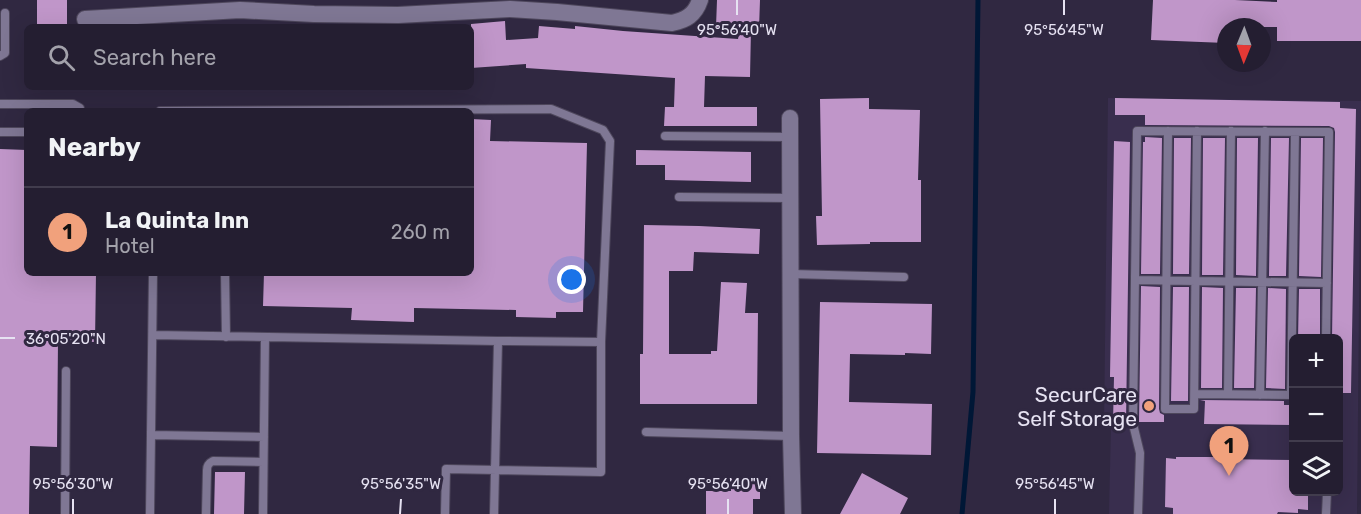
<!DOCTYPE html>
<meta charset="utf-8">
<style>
body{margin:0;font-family:Rubik,sans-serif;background:#2c2739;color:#f1f3f6}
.controls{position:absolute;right:18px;bottom:18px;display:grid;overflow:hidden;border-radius:9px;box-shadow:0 6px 24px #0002}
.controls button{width:54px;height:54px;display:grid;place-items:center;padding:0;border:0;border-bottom:2px solid #413c4d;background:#241e31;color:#f1f3f6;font:30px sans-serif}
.compass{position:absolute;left:1217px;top:18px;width:54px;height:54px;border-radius:50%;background:#241e31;box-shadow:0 6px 24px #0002;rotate:181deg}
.you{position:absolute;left:572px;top:280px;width:21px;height:21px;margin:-15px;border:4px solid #fff;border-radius:50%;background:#1a73e8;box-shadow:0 0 0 9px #1a73e833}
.badge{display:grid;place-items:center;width:39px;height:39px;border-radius:50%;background:#f1a17c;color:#111;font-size:20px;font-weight:700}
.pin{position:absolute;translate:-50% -50px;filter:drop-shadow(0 2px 3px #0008)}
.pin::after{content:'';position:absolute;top:32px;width:21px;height:18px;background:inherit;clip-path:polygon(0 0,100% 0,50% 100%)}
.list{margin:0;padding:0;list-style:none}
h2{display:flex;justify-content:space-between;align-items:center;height:78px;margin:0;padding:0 24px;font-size:26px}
h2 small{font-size:20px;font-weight:400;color:#a3a2ab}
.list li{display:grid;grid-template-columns:39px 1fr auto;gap:18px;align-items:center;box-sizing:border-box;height:90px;padding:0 24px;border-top:2px solid #413c4d}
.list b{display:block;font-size:22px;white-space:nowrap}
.list p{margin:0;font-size:20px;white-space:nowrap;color:#a3a2ab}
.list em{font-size:20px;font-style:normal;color:#a3a2ab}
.icon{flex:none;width:33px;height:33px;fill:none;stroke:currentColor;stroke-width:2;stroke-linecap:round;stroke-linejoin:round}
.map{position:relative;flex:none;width:1361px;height:514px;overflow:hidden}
.search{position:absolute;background:#241e31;box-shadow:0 6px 24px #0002;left:24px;top:24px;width:450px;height:66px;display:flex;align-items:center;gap:15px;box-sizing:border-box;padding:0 21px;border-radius:9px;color:#a3a2ab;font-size:22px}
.panel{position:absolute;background:#241e31;box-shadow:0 6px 24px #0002;left:24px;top:108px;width:450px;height:168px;border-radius:9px}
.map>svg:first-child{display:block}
.built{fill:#392e4e;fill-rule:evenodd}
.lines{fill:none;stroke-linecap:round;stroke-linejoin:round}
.stream{stroke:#001736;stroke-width:5}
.building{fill:#c096c9}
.lane-casing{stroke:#4e475c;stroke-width:10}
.street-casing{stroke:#4e475c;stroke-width:18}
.lane{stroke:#7f7794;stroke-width:8}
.street{stroke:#7f7794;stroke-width:16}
.ticks{fill:none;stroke:#e6e2f2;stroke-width:2}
.poi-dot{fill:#f1a17c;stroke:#302841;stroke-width:2}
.labels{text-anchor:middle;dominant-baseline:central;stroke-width:6;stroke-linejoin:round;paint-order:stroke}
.poi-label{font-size:21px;fill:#e6e2f2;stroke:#302841;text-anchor:end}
.ticks-label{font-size:15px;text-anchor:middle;fill:#e6e2f2;stroke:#302841;stroke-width:6;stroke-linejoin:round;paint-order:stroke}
</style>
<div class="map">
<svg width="1361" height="514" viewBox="0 0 1361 514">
<rect width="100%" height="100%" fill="#302841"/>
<path class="built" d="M1108 98 1361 101 1357 514H1109L1111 426H1104ZM1294 338H1338V492H1294Z"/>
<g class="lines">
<path class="stream" d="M962 514 973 392 978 0"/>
</g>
<path class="building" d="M37 0H67V27H37Z
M717 0H760L759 29H751L750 77 705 76 704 107H757V126H664L665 107H674L675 78 526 68V64L471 68V24L505 21 506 40 538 38 539 26 575 29V26L623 31 738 39 739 34 716 27Z
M1153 0H1235L1277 2V0H1361V41H1277V27H1226V43L1151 40Z
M869 98V109L920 110 918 180H921V242H870V244L817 245 816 216H822L820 99Z
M1115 98 1340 102V108L1356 109 1351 393H1338V339H1332L1335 132 1334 128 1329 126 1145 125V115H1115Z
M471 119 491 120 490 141 587 143 583 312H556V318L516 317V310L414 308V322L351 320 352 308 263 306 264 273H471Z
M1145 137 1162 138 1160 274H1141L1143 142H1145Z
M1174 138H1191L1189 274H1173Z
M1203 138H1225L1223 275H1202Z
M1237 138H1258L1256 276 1236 275Z
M1271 138H1289L1286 276H1269Z
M1301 138H1323L1321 277 1299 276Z
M1114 141 1130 142 1126 423H1113L1114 377H1110Z
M0 149 27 150V273H96L95 342 58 341 57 447 30 446 29 514H0Z
M636 150 751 152V182L665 180V165H636Z
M644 225 699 226 760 229 759 254 694 252 693 271H669V354H711V351H717L721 282 747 283 745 313H758L757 404H640V354H643Z
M1141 286 1160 287 1159 409 1160 413 1164 415V422H1139Z
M1173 287H1189L1188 401H1171Z
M1202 287 1223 288 1222 388H1201Z
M1236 288H1256L1254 388H1234Z
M1268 288 1286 289 1285 389 1266 388Z
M1299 289H1320V339H1298Z
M820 302 932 304 931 354 905 353V355L850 354 849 402 932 404 931 455 817 453Z
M1200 400 1284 401V405H1293V425L1204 424 1205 401Z
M1176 457H1216V459L1293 460V492H1308V510L1298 509V513L1278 512 1277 514H1173V508L1165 507 1166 458 1176 459Z
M215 472H245L244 514H214Z
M862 473 908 498 900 514H840Z
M731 479H760V499H753V514H706V491H731Z"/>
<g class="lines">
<g class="lane-casing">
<path id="lane" d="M0 56 5 53V13
M0 104H73L80 108V111
M160 111 551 109 603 130 610 141 601 342 498 341 494 514
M1168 131 1165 409H1194L1197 131
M0 132H27
M665 136 790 137
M679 197 790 198
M225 273 226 337
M791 274 904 277
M1135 280 1327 283
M153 335 498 341
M1195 394 1294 395
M1228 394 1231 131
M1260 395 1265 131
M1291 395 1295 132
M646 432 791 436
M151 435 264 437
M65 514 66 371
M150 514 153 273
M206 514 207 470C207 465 209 463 213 461L263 462
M263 514 265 337
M445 514 446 469 601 472V342
M1138 514 1140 453 1133 424 1137 131 1329 132 1326 338
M1326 514 1327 492"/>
</g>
<g class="street-casing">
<path id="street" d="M85 19 240 10 314 14 398 15 510 9 557 12 672 23C686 20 695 15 700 0
M790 118 791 436 793 514"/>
</g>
<use href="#lane" class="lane"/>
<use href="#street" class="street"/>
</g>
<path class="ticks" d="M737 15V0M1064 15V0M0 338H15M73 514V499M400 514 401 499M728 514V499M1055 514V499"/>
<circle class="poi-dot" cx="1149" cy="406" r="6"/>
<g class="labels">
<g class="poi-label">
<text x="1137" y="394">SecurCare<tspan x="1137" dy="24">Self Storage</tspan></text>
</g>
</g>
<g class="ticks-label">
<text x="737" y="35">95°56'40"W</text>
<text x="1064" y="35">95°56'45"W</text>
<text x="66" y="344">36°05'20"N</text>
<text x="73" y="489">95°56'30"W</text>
<text x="401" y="489">95°56'35"W</text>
<text x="728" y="489">95°56'40"W</text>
<text x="1055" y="489">95°56'45"W</text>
</g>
</svg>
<div class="controls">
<button>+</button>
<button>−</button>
<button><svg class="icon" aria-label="layers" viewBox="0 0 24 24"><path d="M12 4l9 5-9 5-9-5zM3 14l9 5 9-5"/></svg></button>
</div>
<svg class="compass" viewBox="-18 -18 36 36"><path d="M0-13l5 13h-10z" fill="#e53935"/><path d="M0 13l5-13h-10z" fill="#a3a2ab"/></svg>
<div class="you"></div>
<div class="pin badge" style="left:1229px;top:476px">1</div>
<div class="search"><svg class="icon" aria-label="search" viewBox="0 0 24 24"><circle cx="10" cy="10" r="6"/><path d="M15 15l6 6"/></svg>Search here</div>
<section class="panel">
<h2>Nearby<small></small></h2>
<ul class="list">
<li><span class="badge">1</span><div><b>La Quinta Inn</b><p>Hotel</p></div><em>260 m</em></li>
</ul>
</section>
</div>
